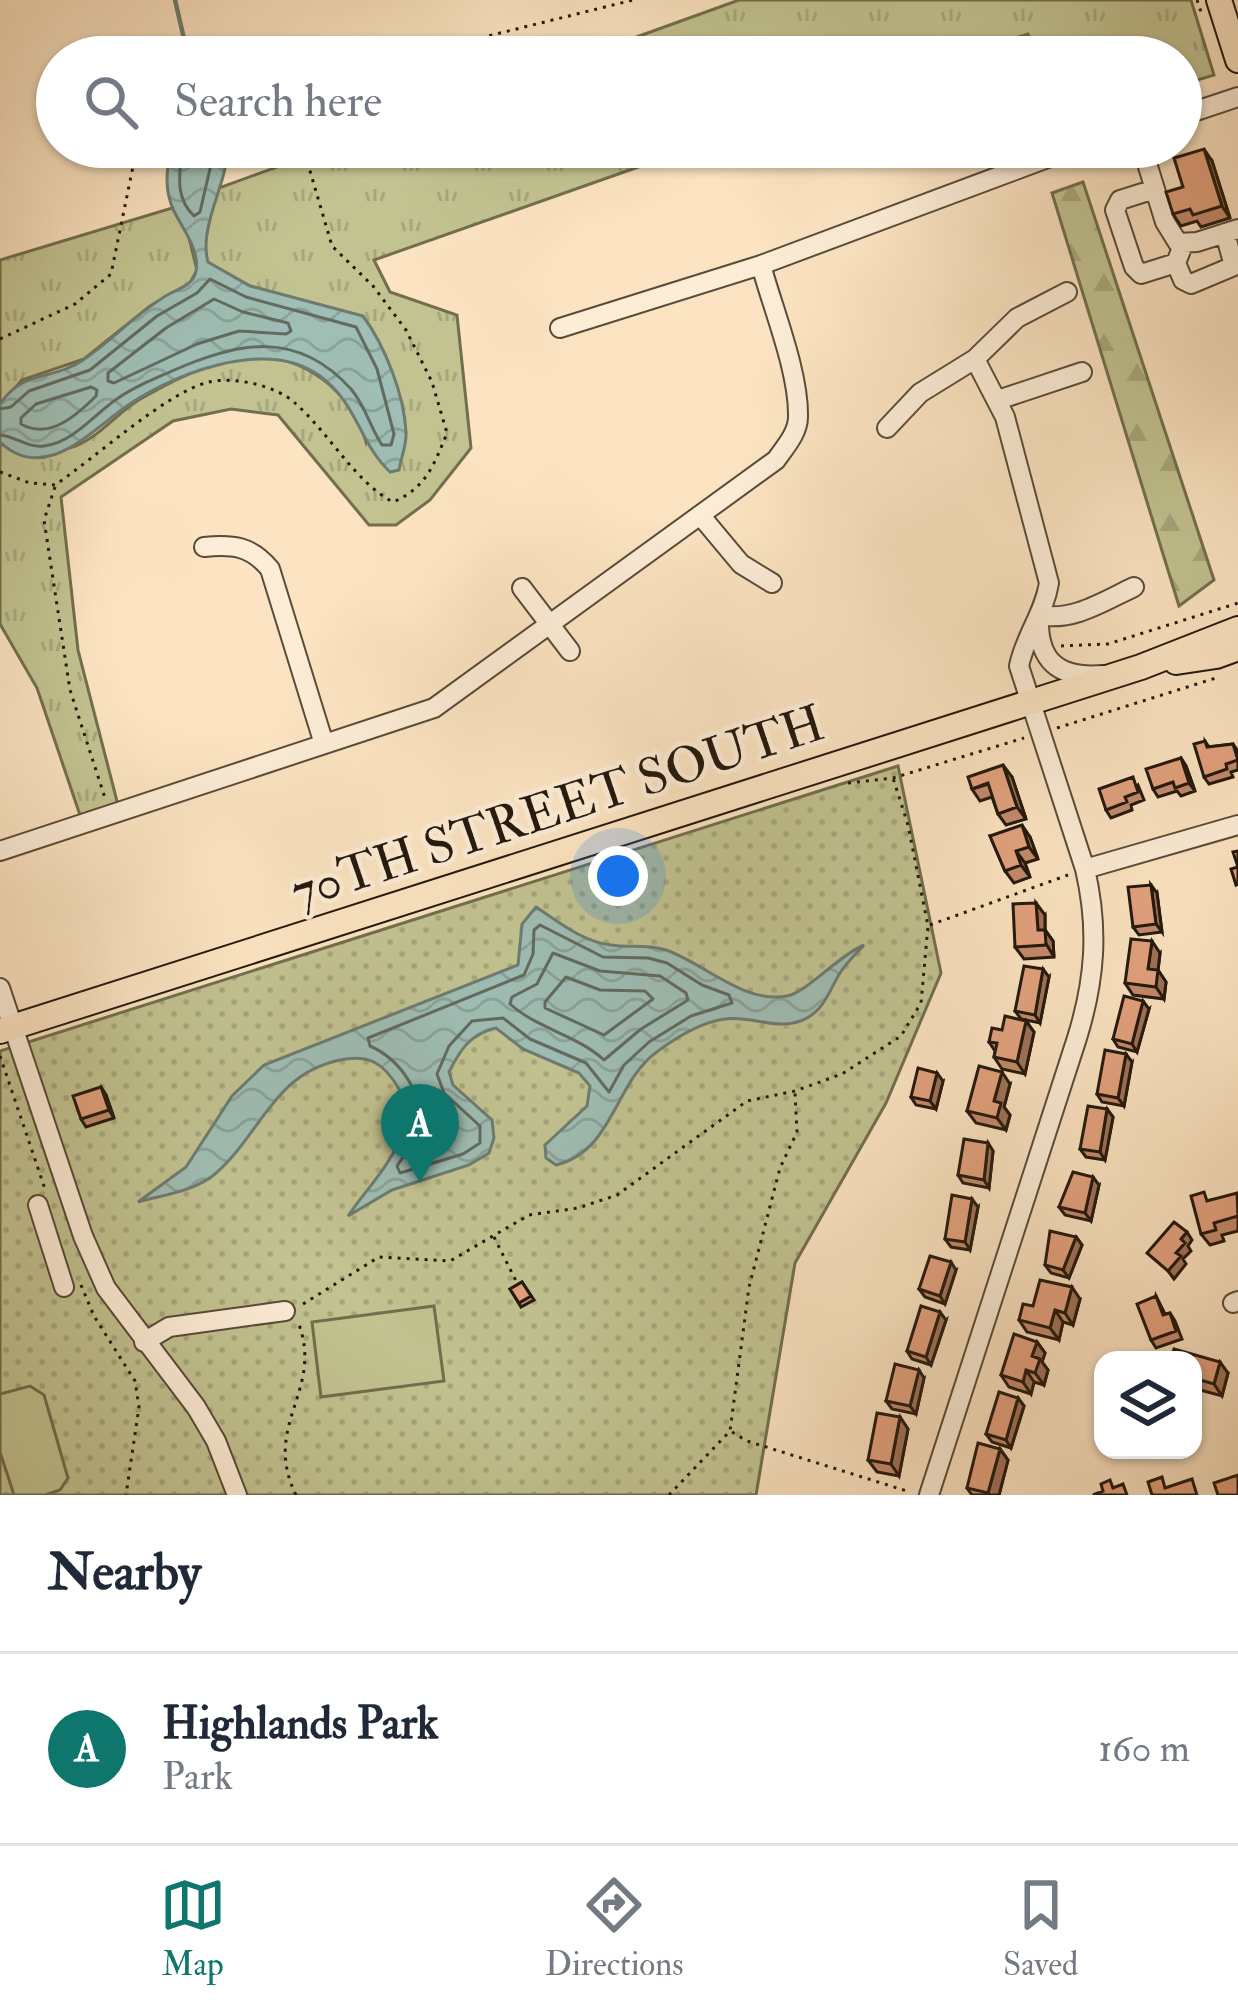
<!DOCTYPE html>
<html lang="en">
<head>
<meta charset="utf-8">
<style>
  body { margin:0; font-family:"IM FELL Double Pica",serif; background:#f6f6f7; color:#1f2937 }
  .controls { position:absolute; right:36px; bottom:36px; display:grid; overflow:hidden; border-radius:24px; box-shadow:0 3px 9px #0004 }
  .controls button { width:108px; height:108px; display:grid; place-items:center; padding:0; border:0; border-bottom:3px solid #e0e1e3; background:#fff; color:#1f2937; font:60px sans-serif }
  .you { position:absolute; left:618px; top:876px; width:42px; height:42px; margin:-30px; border:9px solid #fff; border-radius:50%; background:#1a73e8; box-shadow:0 0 0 18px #1a73e833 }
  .badge { display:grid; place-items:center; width:78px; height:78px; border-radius:50%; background:#0f766e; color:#fff; font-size:39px; font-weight:700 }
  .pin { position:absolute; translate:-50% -99px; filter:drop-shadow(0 3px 6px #0008) }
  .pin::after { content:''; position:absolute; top:63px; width:42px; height:36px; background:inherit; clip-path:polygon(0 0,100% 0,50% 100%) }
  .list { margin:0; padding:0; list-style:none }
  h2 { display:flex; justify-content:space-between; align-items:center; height:156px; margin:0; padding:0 48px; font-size:51px }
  h2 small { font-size:39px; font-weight:400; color:#747a83 }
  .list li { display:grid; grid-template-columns:78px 1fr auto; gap:36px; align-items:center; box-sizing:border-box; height:192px; padding:0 48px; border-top:3px solid #e0e1e3 }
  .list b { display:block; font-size:45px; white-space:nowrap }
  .list p { margin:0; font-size:39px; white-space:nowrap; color:#747a83 }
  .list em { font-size:39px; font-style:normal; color:#747a83 }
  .icon { flex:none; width:66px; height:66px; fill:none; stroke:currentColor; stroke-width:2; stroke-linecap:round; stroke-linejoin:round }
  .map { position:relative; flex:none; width:1238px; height:1495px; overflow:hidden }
  .search { position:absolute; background:#fff; box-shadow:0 3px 9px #0004; left:36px; right:36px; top:36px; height:132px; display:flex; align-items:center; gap:30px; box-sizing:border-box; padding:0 42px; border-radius:66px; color:#747a83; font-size:45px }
  .sheet { height:348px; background:#fff }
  nav { display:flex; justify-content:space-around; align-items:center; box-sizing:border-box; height:168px; border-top:3px solid #e0e1e3; background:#fff; font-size:33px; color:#747a83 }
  nav a { display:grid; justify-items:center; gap:6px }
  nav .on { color:#0f766e }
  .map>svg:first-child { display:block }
</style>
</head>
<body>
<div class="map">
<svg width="1238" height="1495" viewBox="0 0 1238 1495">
  <defs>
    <pattern id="grass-tufts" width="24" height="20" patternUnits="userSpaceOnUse" patternTransform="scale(3)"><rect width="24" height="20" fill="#c2c391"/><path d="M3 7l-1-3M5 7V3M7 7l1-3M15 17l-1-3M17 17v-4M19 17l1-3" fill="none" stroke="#a6a77c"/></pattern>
    <pattern id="forest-firs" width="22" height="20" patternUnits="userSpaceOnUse" patternTransform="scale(3)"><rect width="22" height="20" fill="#c2c391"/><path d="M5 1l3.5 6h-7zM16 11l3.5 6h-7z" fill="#a6a77c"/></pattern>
    <pattern id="park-dots" width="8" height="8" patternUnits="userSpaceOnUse" patternTransform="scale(3)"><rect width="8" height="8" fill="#c2c391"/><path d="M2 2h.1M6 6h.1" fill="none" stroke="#a6a77c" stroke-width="1.8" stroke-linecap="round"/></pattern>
    <pattern id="water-waves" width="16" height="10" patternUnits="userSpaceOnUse" patternTransform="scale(3)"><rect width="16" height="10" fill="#9fbeb5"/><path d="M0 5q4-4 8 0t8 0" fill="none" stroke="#89a39a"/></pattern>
  </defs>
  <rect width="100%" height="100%" fill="#fce4c2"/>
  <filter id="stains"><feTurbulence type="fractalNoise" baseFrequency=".00167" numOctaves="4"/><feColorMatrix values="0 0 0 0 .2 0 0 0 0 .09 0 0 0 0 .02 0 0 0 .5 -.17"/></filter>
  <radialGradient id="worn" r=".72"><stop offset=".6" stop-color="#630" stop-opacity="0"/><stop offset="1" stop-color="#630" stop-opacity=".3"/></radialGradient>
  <path fill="url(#grass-tufts)" stroke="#726e4e" stroke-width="3" d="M739,0H1191L1214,75L1181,85V57H1038L1028,34L957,57H581Z
    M332,147H695L374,260L390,292L457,315L471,448L430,500L396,525H369L278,415L231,409L173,421L61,497L78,650L119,809L82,821L37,688L0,624V442L3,445C23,446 58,454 76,446C102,435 119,410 144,397C172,381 215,359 248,357C303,353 351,391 366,442L389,365L362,316L250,286L207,262L204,248L216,189Z
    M172,208L188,234L197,270L190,283L150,306L84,359L22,380L0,404V260Z"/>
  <path fill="url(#forest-firs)" stroke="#726e4e" stroke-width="3" d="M1083,182L1214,580L1179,606L1052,193Z"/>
  <path fill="url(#park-dots)" stroke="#726e4e" stroke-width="3" d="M898,766L941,973L886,1103L795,1263L756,1495H0V1051Z"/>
  <path fill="#c2c391" stroke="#726e4e" stroke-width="3" d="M434,1306L444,1381L321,1397L312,1322Z
    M30,1386L44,1395L68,1478L60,1490L45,1495H14L0,1452V1394Z"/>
  <path fill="url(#water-waves)" stroke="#6d7c71" stroke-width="3" d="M172,147H227C229,183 198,224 208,262L250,286L363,316C385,346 404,394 406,432C407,444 401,458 399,470L390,472C359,443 358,404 320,376C266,336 168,375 120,411C85,437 42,482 0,442V404C23,370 49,381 80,362C111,342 137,312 169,294C179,289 194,284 196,271C200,250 182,228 174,211C164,190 166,169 172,147Z
    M536,907C559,922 583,942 611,945C630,948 647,944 666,950C704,963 743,1004 787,996C807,992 839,955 864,945C856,954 846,963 840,973C830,989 825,1008 807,1018C780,1033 753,1015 725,1019C701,1022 677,1037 658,1051C614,1082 614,1151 556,1165L546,1158L545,1145L587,1106L590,1086L579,1073L523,1049L496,1028C470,1034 460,1050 449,1072L453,1085L492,1120L494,1138L489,1153L469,1165L392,1190L348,1216C372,1180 424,1133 399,1089C384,1063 369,1054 340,1060C273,1074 262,1133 215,1174C195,1191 163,1195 138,1202L186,1167L232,1096L264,1065L518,965L522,924Z"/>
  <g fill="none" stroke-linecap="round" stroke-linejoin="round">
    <path stroke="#616b60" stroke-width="3" d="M182,147C180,173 174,197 194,216L200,212L215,147
      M214,299L243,312L288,323L291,331L286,334L239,331L197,344L114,383L108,381V373L166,328Z
      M91,387L97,390L96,396C76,416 49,440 21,424V418L36,404Z
      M0,409L11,407L29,391L90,370L157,316L197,293L210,279L246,297L356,327L377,369L394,434L391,445H382C370,427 366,407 351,389C297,329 238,342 172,371C152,380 131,388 114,401C92,417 73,442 44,446C27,448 15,436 0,435
      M540,925L603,957L648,958L667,963L702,985L729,995L732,1003L691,1016L649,1042L624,1065L609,1092L586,1063L530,1039L503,1018L472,1021L449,1046L437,1074L444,1093L480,1126V1143L463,1154L400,1173L397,1166C404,1155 414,1144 418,1132C428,1098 400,1059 370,1046L368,1038L524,975L533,954L534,930Z
      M553,953L600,971L660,976L686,993L688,1000L641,1029L604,1060C577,1035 538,1029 510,1004L512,997L537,984Z
      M566,977L600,990L645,991L653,999L604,1035L545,1008V1002Z"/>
    <path stroke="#6d7c71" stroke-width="4.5" d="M175,0L188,56"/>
    <defs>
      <path id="minor" d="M1181,116L1238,97
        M1142,147L1165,222L1178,243L1197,242L1238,229
        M1155,189L1120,200L1115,210L1134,267L1141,274L1176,263L1183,245
        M1176,263L1183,280L1191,284L1234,266L1225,233
        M560,328L761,265L1077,147
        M998,400L1082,372
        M887,428L920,393L975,359L1017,318L1067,292
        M700,515L741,564L772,583
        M204,547C233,544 251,546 270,569L324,744
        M522,588L570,651
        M1103,675C1057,679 1037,660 1039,615C1073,622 1104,601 1134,587
        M0,851L434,708L776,460C785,447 798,433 798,417C799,372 773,309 761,265
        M1085,869L1238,825
        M0,988L83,1236L106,1288L196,1407L216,1441L237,1495
        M38,1205L64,1287
        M1233,1303L1238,1301
        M144,1342L169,1327L285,1311
        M929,1495L1077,1038C1095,980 1099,929 1085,869L1019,666C1025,636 1044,614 1049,583L1005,417L975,359"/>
      <path id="major" d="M1219,0L1238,60
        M1176,662L1216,656L1238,648
        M0,1031L1141,667L1238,629"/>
    </defs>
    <use href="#minor" stroke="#594b39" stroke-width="22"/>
    <use href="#major" stroke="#23180b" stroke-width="28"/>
    <path stroke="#23180b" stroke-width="3" stroke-dasharray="3 6" stroke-linecap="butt" d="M1197,0L1202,15
      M311,57L452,45L633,0
      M0,339L75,304L111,274L137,147
      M0,472L30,483L55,485C95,458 167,392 209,382C234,376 278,386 296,404C329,433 355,482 393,502C426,488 434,465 447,433L432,382L406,330L373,286L332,246L303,147
      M55,487L44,520L70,690L105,798
      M1061,646L1108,644L1238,603
      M1057,728L1219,677
      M848,783L893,778L1024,738
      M930,925L1068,875
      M0,1056L46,1192
      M494,1237L516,1281
      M81,1285L94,1316L135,1381L139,1407L126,1495
      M303,1304L379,1257L450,1261L529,1215L578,1208L617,1195L747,1101L795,1091L842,1074L901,1036L921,1003L928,926L908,825L893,778
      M732,1432L747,1441L910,1492
      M296,1495C261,1424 325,1391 298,1322
      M669,1495L730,1431L749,1287L780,1168L797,1132L795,1093"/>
    <use href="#minor" stroke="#fdedd7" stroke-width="18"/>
    <use href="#major" stroke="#fce4c2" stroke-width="24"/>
  </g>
  <path fill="#c38a6c" stroke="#23180b" stroke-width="3" d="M1212,161L1230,218L1201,227L1197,221L1181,226L1173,214L1183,187Z
    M1205,741L1209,747L1233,744L1238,751V770L1231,772L1233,777L1209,784L1204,777Z
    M1181,758L1186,766L1195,791L1181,796L1177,791L1158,797L1153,789Z
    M1012,777L1026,819L1006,825L998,814L992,797L980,801L972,789Z
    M1138,785L1144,800L1131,805L1132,810L1111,818L1106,810Z
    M990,836L1030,837L1038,859L1025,863L1030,877L1014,883L1005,871Z
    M1157,893L1162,932L1139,935L1133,927Z
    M1045,915V930L1053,941L1054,957L1024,959L1015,947Z
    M1160,953L1158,970L1166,982L1164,999L1133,995L1125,983Z
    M1049,977L1040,1023L1021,1019L1015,1011Z
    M1149,1009L1137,1052L1118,1047L1113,1039Z
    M1026,1021L1034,1032L1025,1074L1002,1069L994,1057L995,1051L989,1042L1002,1030Z
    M1132,1062L1124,1106L1102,1102L1097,1094Z
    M943,1081L936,1109L916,1105L911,1097Z
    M1010,1084L1004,1107L1010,1115L1006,1130L976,1123L967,1111Z
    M101,1087L106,1095L114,1118L86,1127L81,1119Z
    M1107,1109L1113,1117L1105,1160L1086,1157L1080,1149Z
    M988,1143L993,1151L989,1188L963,1183L958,1175Z
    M1099,1185L1091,1221L1065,1215L1059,1207Z
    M1238,1195V1231L1222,1235L1224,1241L1210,1245L1201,1234L1210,1200Z
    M978,1207L970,1250L951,1247L945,1239Z
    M1076,1237L1082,1245L1069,1278L1051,1273L1045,1265Z
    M956,1270L945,1304L925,1297L919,1289Z
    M522,1282L534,1300L521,1307L510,1289Z
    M1156,1296L1165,1314L1170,1313L1175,1321L1182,1339L1156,1348L1151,1340Z
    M1080,1299L1073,1325L1063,1322L1059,1340L1027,1332L1019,1320L1033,1306Z
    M946,1320L931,1365L912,1359L907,1351Z
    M1037,1342L1045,1353L1042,1362L1048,1370L1044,1385L1034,1382L1031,1394L1009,1387L1001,1375Z
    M1193,1360L1228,1373L1222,1396L1193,1388Z
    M924,1378L916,1414L892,1409L886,1401Z
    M1018,1398L1024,1406L1011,1448L992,1442L986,1434Z
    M900,1417L908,1429L899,1476L877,1472L868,1460Z
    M1000,1449L1008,1460L999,1495H972L967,1488Z"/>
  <path fill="#9f7158" stroke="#23180b" stroke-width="3" d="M1204,149L1212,161L1230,218L1222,206Z
    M1181,758L1186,766L1195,791L1189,783Z
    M1003,765L1012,777L1026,819L1017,807Z
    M1022,825L1030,837L1038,859L1029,847Z
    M1016,851L1025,863L1030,877L1021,865Z
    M1151,885L1157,893L1162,932L1156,924Z
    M1036,903L1045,915V930L1053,941L1054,957L1038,930Z
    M1152,941L1160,953L1158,970L1166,982L1164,999L1156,987L1148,969Z
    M1043,969L1049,977L1040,1023L1035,1015Z
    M1143,1001L1149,1009L1137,1052L1132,1044Z
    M1026,1021L1034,1032L1025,1074L1017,1062Z
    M1126,1054L1132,1062L1124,1106L1118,1098Z
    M1002,1072L1010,1084L1004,1107L1010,1115L1006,1130L997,1118L994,1101Z
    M937,1073L943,1081L936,1109L930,1101Z
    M101,1087L106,1095L114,1118L109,1110Z
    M1107,1109L1113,1117L1105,1160L1100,1152Z
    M988,1143L993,1151L989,1188L984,1180Z
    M1093,1177L1099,1185L1091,1221L1085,1213Z
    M972,1199L978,1207L970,1250L965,1242Z
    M1187,1232L1192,1240L1188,1246L1191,1251L1183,1259L1186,1264L1174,1279L1168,1271L1181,1239Z
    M1076,1237L1082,1245L1069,1278L1063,1270Z
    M951,1262L956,1270L945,1304L940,1296Z
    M1072,1287L1080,1299L1073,1325L1065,1313Z
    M1055,1310L1063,1322L1059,1340L1050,1328Z
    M940,1312L946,1320L931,1365L926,1357Z
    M1037,1342L1045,1353L1042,1362L1048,1370L1044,1385L1035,1373L1032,1356Z
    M1220,1362L1228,1373L1222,1396L1214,1384Z
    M919,1370L924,1378L916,1414L910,1406Z
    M1026,1370L1034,1382L1031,1394L1023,1382Z
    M1018,1398L1024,1406L1011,1448L1006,1440Z
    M900,1417L908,1429L899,1476L891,1464Z
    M1000,1449L1008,1460L999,1495H990L988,1493Z"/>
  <path fill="#e3a17e" stroke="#23180b" stroke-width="3" d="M1204,149L1222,206L1193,215L1190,209L1173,214L1166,192L1183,187L1174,158Z
    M1205,741L1207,747L1233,744L1238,760L1226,764L1227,769L1204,777L1194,744Z
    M1181,758L1189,783L1175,788L1173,782L1153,789L1146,769Z
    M1003,765L1017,807L998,814L988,783L972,789L968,777Z
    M1133,777L1138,792L1125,797L1127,802L1106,810L1099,789Z
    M1022,825L1029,847L1016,851L1021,865L1005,871L990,836Z
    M1238,851V884L1236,885L1231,869L1238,867L1233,852Z
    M1151,885L1156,924L1133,927L1128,887Z
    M1036,903L1038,930H1045L1046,945L1015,947L1013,904Z
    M1131,939L1152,941L1148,969L1158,970L1156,987L1125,983Z
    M1024,966L1043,969L1035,1015L1015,1011Z
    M1124,996L1143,1001L1132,1044L1113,1039Z
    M1005,1016L1026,1021L1017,1062L994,1057L997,1043L989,1042L992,1028L1002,1030Z
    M1105,1050L1126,1054L1118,1098L1097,1094Z
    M979,1066L1002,1072L994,1101L1001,1103L997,1118L967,1111Z
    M918,1068L937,1073L930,1101L911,1097Z
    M101,1087L109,1110L81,1119L73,1096Z
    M1088,1106L1107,1109L1100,1152L1080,1149Z
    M964,1139L988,1143L984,1180L958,1175Z
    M1073,1172L1093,1177L1085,1213L1059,1207Z
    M1204,1192L1207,1201L1237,1193L1238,1216L1214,1223L1216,1230L1201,1234L1191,1196Z
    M952,1195L972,1199L965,1242L945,1239Z
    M1174,1222L1187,1232L1181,1239L1185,1243L1176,1253L1181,1256L1168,1271L1147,1253Z
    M1050,1231L1076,1237L1063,1270L1045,1265Z
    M930,1256L951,1262L940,1296L919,1289Z
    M1040,1280L1072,1287L1065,1313L1055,1310L1050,1328L1019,1320L1023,1304L1033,1306Z
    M522,1282L531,1296L519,1303L510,1289Z
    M1156,1296L1163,1315L1170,1313L1176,1331L1151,1340L1137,1304Z
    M921,1306L940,1312L926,1357L907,1351Z
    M1014,1334L1037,1342L1032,1356L1040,1359L1035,1373L1026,1370L1023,1382L1001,1375Z
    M1174,1349L1220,1362L1214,1384L1193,1378V1360H1171Z
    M895,1364L919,1370L910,1406L886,1401Z
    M999,1392L1018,1398L1006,1440L986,1434Z
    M877,1413L900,1417L891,1464L868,1460Z
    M978,1443L1000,1449L988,1493L967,1488Z
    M1238,1475V1495H1218L1214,1483Z
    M1162,1477L1165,1488L1192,1479L1197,1495H1152L1148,1482Z
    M1110,1480L1113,1488L1123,1484L1127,1495H1093L1103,1491L1101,1484Z"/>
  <g text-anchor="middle" stroke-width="9" stroke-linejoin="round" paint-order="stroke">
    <g font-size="51" fill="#23180b" stroke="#fdedd7">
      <text transform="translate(557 806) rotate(-18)" y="18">70TH STREET SOUTH</text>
    </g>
  </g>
  <rect width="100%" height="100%" filter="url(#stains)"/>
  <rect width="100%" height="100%" fill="url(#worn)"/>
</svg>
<div class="controls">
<button><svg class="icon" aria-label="layers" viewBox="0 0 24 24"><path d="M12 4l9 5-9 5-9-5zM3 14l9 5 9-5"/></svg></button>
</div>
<div class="you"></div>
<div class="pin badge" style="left:420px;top:1183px">A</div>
<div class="search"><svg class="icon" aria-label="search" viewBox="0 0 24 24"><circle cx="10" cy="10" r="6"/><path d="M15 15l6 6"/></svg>Search here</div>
</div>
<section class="sheet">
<h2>Nearby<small></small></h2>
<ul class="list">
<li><span class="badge">A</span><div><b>Highlands Park</b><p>Park</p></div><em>160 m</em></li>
</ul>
</section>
<nav>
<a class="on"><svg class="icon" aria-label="map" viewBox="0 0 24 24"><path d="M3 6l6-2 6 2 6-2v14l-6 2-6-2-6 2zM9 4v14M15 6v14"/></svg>Map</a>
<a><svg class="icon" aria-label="directions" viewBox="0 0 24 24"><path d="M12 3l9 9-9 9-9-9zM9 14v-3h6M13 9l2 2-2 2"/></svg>Directions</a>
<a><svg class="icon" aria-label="saved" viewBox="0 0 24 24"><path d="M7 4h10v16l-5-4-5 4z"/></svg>Saved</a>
</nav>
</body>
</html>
